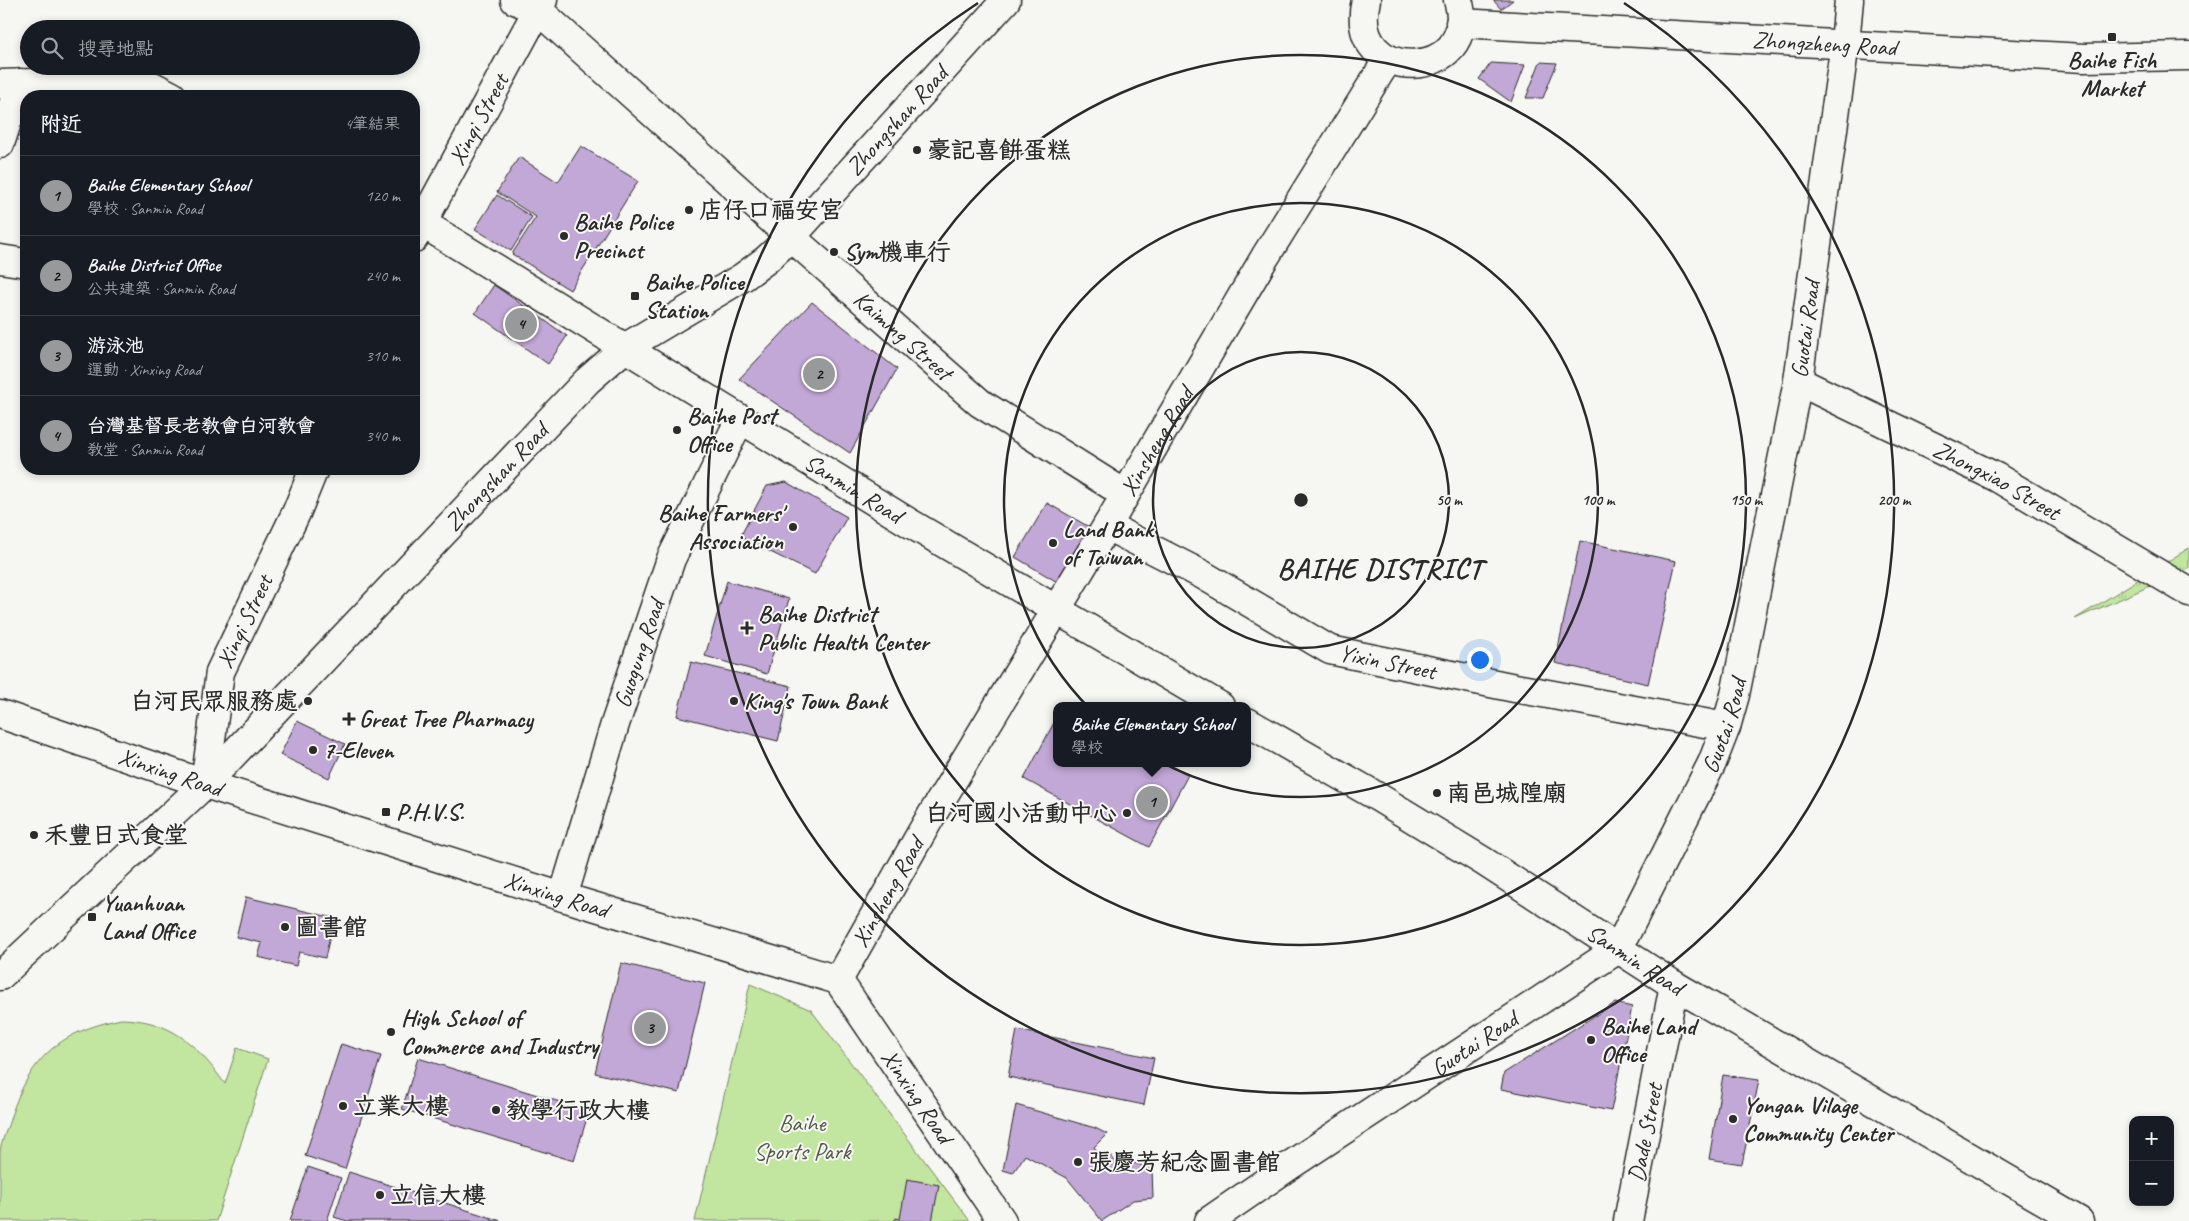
<!DOCTYPE html>
<html lang="zh-TW">
<head>
<meta charset="utf-8">
<style>
  body { margin:0; font-family:Caveat,"LXGW WenKai TC",sans-serif; background:#242831; color:#f1f3f6 }
  .controls { position:absolute; right:15px; bottom:15px; display:grid; overflow:hidden; border-radius:10px; box-shadow:0 2px 8px #0003 }
  .controls button { width:45px; height:45px; display:grid; place-items:center; padding:0; border:0; border-bottom:1px solid #363941; background:#171b24; color:#f1f3f6; font:25px sans-serif }
  .you { position:absolute; left:1479px; top:659px; width:18px; height:18px; margin:-12px; border:4px solid #fff; border-radius:50%; background:#1a73e8; box-shadow:0 0 0 8px #1a73e833 }
  .badge { display:grid; place-items:center; width:32px; height:32px; border-radius:50%; background:#98999b; color:#111; font-size:16px; font-weight:700 }
  .pin { position:absolute; translate:-50% -50%; border:2px solid #fff; box-shadow:0 1px 5px #0006 }
  .popup { position:absolute; left:1053px; top:702px; width:198px; height:65px; box-sizing:border-box; display:grid; place-content:center; border-radius:10px; background:#171b24; filter:drop-shadow(0 1px 4px #0005); font-size:16px; white-space:nowrap; color:#9ea1a6 }
  .popup b { font-size:19px; color:#f1f3f6 }
  .popup::after { content:''; position:absolute; left:50%; top:100%; margin-left:-10px; border:10px solid transparent; border-top-color:#171b24 }
  .list { margin:0; padding:0; list-style:none }
  h2 { display:flex; justify-content:space-between; align-items:center; height:65px; margin:0; padding:0 20px; font-size:21px }
  h2 small { font-size:16px; font-weight:400; color:#9ea1a6 }
  .list li { display:grid; grid-template-columns:32px 1fr auto; gap:15px; align-items:center; box-sizing:border-box; height:80px; padding:0 20px; border-top:1px solid #363941 }
  .list b { display:block; font-size:19px; white-space:nowrap }
  .list p { margin:0; font-size:16px; white-space:nowrap; color:#9ea1a6 }
  .list em { font-size:16px; font-style:normal; color:#9ea1a6 }
  .icon { flex:none; width:28px; height:28px; fill:none; stroke:currentColor; stroke-width:2; stroke-linecap:round; stroke-linejoin:round }
  .map { position:relative; flex:none; width:2189px; height:1221px; overflow:hidden }
  .search { position:absolute; background:#171b24; box-shadow:0 2px 8px #0003; left:20px; top:20px; width:400px; height:55px; display:flex; align-items:center; gap:12px; box-sizing:border-box; padding:0 18px; border-radius:28px; color:#9ea1a6; font-size:19px }
  .panel { position:absolute; background:#171b24; box-shadow:0 2px 8px #0003; left:20px; top:90px; width:400px; height:385px; border-radius:20px }
  .map>svg:first-child { display:block }
</style>
</head>
<body>
<div class="map">
<svg width="2189" height="1221" viewBox="0 0 2189 1221">
  <defs>
    <pattern id="grass-tufts" width="24" height="20" patternUnits="userSpaceOnUse" patternTransform="scale(1.25)"><rect width="24" height="20" fill="#c2e59f"/><path d="M3 7l-1-3M5 7V3M7 7l1-3M15 17l-1-3M17 17v-4M19 17l1-3" fill="none" stroke="#a7c589"/></pattern>
  </defs>
  <rect width="100%" height="100%" fill="#f6f6f2"/>
  <filter id="ink" filterUnits="userSpaceOnUse"><feTurbulence type="fractalNoise" baseFrequency=".02" numOctaves="2"/><feDisplacementMap in="SourceGraphic" scale="10" xChannelSelector="R" yChannelSelector="G"/><feConvolveMatrix kernelMatrix="1 2 1 2 8 2 1 2 1" color-interpolation-filters="sRGB"/></filter>
  <g filter="url(#ink)">
    <path fill="url(#grass-tufts)" stroke="#768865" d="M2189,548V569L2075,619Z"/>
    <path fill="#c2e59f" stroke="#768865" d="M750,984L811,1010L970,1221H695Z
      M121,1019C172,1020 197,1045 225,1084L237,1048L268,1059L216,1221H0C0,1199 0,1175 0,1152C1,1141 8,1128 11,1116C31,1057 59,1032 121,1019Z"/>
    <path fill="#c2a8d6" stroke="#2b2b2b" d="M1493,0H1513L1501,9Z
      M1540,62L1557,63L1543,98H1526Z
      M1491,63L1525,65L1511,102L1479,79Z
      M581,146L638,181L570,290L512,254L536,217L497,192L519,157L558,182Z
      M497,195L532,217L511,251L475,229Z
      M494,285L567,336L548,364L475,313Z
      M812,302L897,369L850,453L739,379Z
      M786,482L847,517L815,574L740,537L767,486Z
      M1047,503L1091,528L1059,583L1015,557Z
      M1580,541L1676,561L1648,684L1555,663Z
      M727,581L789,599L767,674L705,656Z
      M691,662L791,686L778,741L677,716Z
      M1057,717V763H1167L1188,775L1149,847L1024,779Z
      M297,721L345,744L329,778L280,755Z
      M246,897L334,918L325,958L299,952L296,966L258,957L262,943L236,937Z
      M621,963L705,983L679,1093L595,1073Z
      M1615,1003L1632,1007L1611,1111L1501,1089L1504,1073Z
      M1017,1030L1154,1058L1144,1105L1008,1077Z
      M341,1044L381,1056L345,1169L305,1156Z
      M418,1058L589,1111L574,1161L402,1109Z
      M1723,1075L1759,1080L1742,1164L1709,1159Z
      M1016,1105L1095,1128L1107,1134L1094,1147L1102,1159L1109,1154L1122,1169L1130,1162L1152,1168L1153,1198L1133,1200L1102,1221L1067,1178L1025,1155L1013,1173L1003,1170Z
      M308,1167L341,1178L327,1221H290Z
      M349,1172L501,1221H347L334,1217Z
      M907,1179L939,1185L932,1221H894L896,1218L900,1219Z"/>
    <g fill="none" stroke-linecap="round" stroke-linejoin="round">
      <defs>
        <g id="minor">
          <path id="s1" d="M515,0L538,10L791,237L980,403L1125,494"/>
          <path d="M1366,0C1345,89 1483,81 1458,0"/>
          <path id="s2" d="M1460,23L2084,58L2189,56"/>
          <path d="M0,84L141,80L172,96"/>
          <path d="M0,144L20,83"/>
          <path id="s3" d="M414,218L908,522L1220,706"/>
          <path id="s4" d="M414,238L543,0"/>
          <path d="M0,259L26,263"/>
          <path id="s5" d="M1798,381L1996,477L2189,592"/>
          <path id="s6" d="M1107,526L1203,575L1330,650L1515,688L1726,727"/>
          <path id="s7" d="M0,714L205,784L563,897L838,980L1002,1221"/>
          <path id="s8" d="M1247,722L1371,793L1483,861L1674,985L2079,1221"/>
          <path id="s9" d="M205,784L220,672L297,511L314,469"/>
          <path id="s10" d="M563,897L615,724L671,559L740,419"/>
          <path id="s11" d="M0,976L205,784L587,381L626,347L743,277L766,260L791,237L1006,0"/>
          <path id="s12" d="M838,980L927,823L1107,526L1265,257L1388,59"/>
          <path id="s13" d="M1209,1221L1289,1166L1618,949L1712,763L1726,727L1735,695L1798,381L1845,43L1849,0"/>
          <path id="s14" d="M1628,1221L1674,985"/>
        </g>
      </defs>
      <use href="#minor" stroke="#2b2b2b" stroke-width="31"/>
      <use href="#minor" stroke="#f6f6f2" stroke-width="28"/>
    </g>
  </g>
  <g fill="none" stroke="#2b2b2b" stroke-width="2.5">
    <circle cx="1301" cy="500" r="148"/>
    <circle cx="1301" cy="500" r="297"/>
    <circle cx="1301" cy="500" r="445"/>
    <path d="M1624 3A593 593 0 1 1 978 3"/>
  </g>
  <g fill="#2b2b2b" stroke="#f6f6f2" stroke-width="2">
    <rect x="2107" y="32" width="10" height="10" rx="2.5"/>
    <circle cx="917" cy="150" r="5"/>
    <circle cx="689" cy="210" r="5"/>
    <circle cx="564" cy="236" r="5"/>
    <circle cx="834" cy="252" r="5"/>
    <rect x="630" y="291" width="10" height="10" rx="2.5"/>
    <circle cx="677" cy="430" r="5"/>
    <circle cx="793" cy="527" r="5"/>
    <circle cx="1053" cy="543" r="5"/>
    <path d="M744.5 620.5h5v5h5v5h-5v5h-5v-5h-5v-5h5z"/>
    <circle cx="308" cy="701" r="5"/>
    <circle cx="734" cy="701" r="5"/>
    <path d="M346.5 711.5h5v5h5v5h-5v5h-5v-5h-5v-5h5z"/>
    <circle cx="313" cy="750" r="5"/>
    <circle cx="1437" cy="793" r="5"/>
    <rect x="381" y="807" width="10" height="10" rx="2.5"/>
    <circle cx="1127" cy="813" r="5"/>
    <circle cx="34" cy="835" r="5"/>
    <rect x="87" y="912" width="10" height="10" rx="2.5"/>
    <circle cx="285" cy="927" r="5"/>
    <circle cx="391" cy="1032" r="5"/>
    <circle cx="1591" cy="1040" r="5"/>
    <circle cx="343" cy="1106" r="5"/>
    <circle cx="496" cy="1110" r="5"/>
    <circle cx="1733" cy="1119" r="5"/>
    <circle cx="1078" cy="1162" r="5"/>
    <circle cx="380" cy="1195" r="5"/>
  </g>
  <g text-anchor="middle" stroke-width="4" stroke-linejoin="round" paint-order="stroke">
    <g font-size="24" fill="#2b2b2b" stroke="#f6f6f2">
      <text dy="8" stroke="none"><textPath href="#s2" startOffset="365">Zhongzheng Road</textPath></text>
      <text dy="8" stroke="none"><textPath href="#s4" startOffset="135">Xinqi Street</textPath></text>
      <text dy="8" stroke="none"><textPath href="#s11" startOffset="1244">Zhongshan Road</textPath></text>
      <text dy="8" stroke="none"><textPath href="#s13" startOffset="1144">Guotai Road</textPath></text>
      <text dy="8" stroke="none"><textPath href="#s1" startOffset="514">Kaiming Street</textPath></text>
      <text dy="8" stroke="none"><textPath href="#s12" startOffset="626">Xinsheng Road</textPath></text>
      <text dy="8" stroke="none"><textPath href="#s11" startOffset="704">Zhongshan Road</textPath></text>
      <text dy="8" stroke="none"><textPath href="#s5" startOffset="222">Zhongxiao Street</textPath></text>
      <text dy="8" stroke="none"><textPath href="#s3" startOffset="516">Sanmin Road</textPath></text>
      <text dy="8" stroke="none"><textPath href="#s9" startOffset="169">Xinqi Street</textPath></text>
      <text dy="8" stroke="none"><textPath href="#s10" startOffset="255">Guogung Road</textPath></text>
      <text dy="8" stroke="none"><textPath href="#s6" startOffset="314">Yixin Street</textPath></text>
      <text dy="8" stroke="none"><textPath href="#s13" startOffset="739">Guotai Road</textPath></text>
      <text dy="8" stroke="none"><textPath href="#s7" startOffset="180">Xinxing Road</textPath></text>
      <text dy="8" stroke="none"><textPath href="#s12" startOffset="101">Xinsheng Road</textPath></text>
      <text dy="8" stroke="none"><textPath href="#s7" startOffset="585">Xinxing Road</textPath></text>
      <text dy="8" stroke="none"><textPath href="#s8" startOffset="455">Sanmin Road</textPath></text>
      <text dy="8" stroke="none"><textPath href="#s13" startOffset="319">Guotai Road</textPath></text>
      <text dy="8" stroke="none"><textPath href="#s7" startOffset="1020">Xinxing Road</textPath></text>
      <text dy="8" stroke="none"><textPath href="#s14" startOffset="90">Dade Street</textPath></text>
    </g>
    <g font-size="24" font-weight="bold" fill="#2b2b2b" stroke="#f6f6f2" text-anchor="start">
      <text x="2112" y="68" text-anchor="middle">Baihe Fish<tspan x="2112" dy="28">Market</tspan></text>
      <text x="927" y="158">豪記喜餅蛋糕</text>
      <text x="699" y="218">店仔口福安宮</text>
      <text x="574" y="230">Baihe Police<tspan x="574" dy="28">Precinct</tspan></text>
      <text x="844" y="260">Sym機車行</text>
      <text x="645" y="290">Baihe Police<tspan x="645" dy="28">Station</tspan></text>
      <text x="687" y="424">Baihe Post<tspan x="687" dy="28">Office</tspan></text>
      <text x="783" y="521" text-anchor="end">Baihe Farmers'<tspan x="783" dy="28">Association</tspan></text>
      <text x="1063" y="537">Land Bank<tspan x="1063" dy="28">of Taiwan</tspan></text>
      <text x="758" y="622">Baihe District<tspan x="758" dy="28">Public Health Center</tspan></text>
      <text x="298" y="709" text-anchor="end">白河民眾服務處</text>
      <text x="744" y="709">King's Town Bank</text>
      <text x="359" y="727">Great Tree Pharmacy</text>
      <text x="323" y="758">7-Eleven</text>
      <text x="1447" y="801">南邑城隍廟</text>
      <text x="396" y="820">P.H.V.S.</text>
      <text x="1117" y="821" text-anchor="end">白河國小活動中心</text>
      <text x="44" y="843">禾豐日式食堂</text>
      <text x="102" y="911">Yuanhuan<tspan x="102" dy="28">Land Office</tspan></text>
      <text x="295" y="935">圖書館</text>
      <text x="401" y="1026">High School of<tspan x="401" dy="28">Commerce and Industry</tspan></text>
      <text x="1601" y="1034">Baihe Land<tspan x="1601" dy="28">Office</tspan></text>
      <text x="1743" y="1113">Yongan Vilage<tspan x="1743" dy="28">Community Center</tspan></text>
      <text x="353" y="1114">立業大樓</text>
      <text x="506" y="1118">教學行政大樓</text>
      <text x="1088" y="1170">張慶芳紀念圖書館</text>
      <text x="390" y="1203">立信大樓</text>
    </g>
    <g font-size="24" fill="#515a48" stroke="#f6f6f2">
      <text x="802" y="1131">Baihe<tspan x="802" dy="28">Sports Park</tspan></text>
    </g>
    <g font-size="29" font-weight="bold" letter-spacing="1" fill="#2b2b2b" stroke="#f6f6f2">
      <text x="1380" y="578">BAIHE DISTRICT</text>
    </g>
  </g>
  <circle cx="1301" cy="500" r="8" fill="#2b2b2b" stroke="#f6f6f2" stroke-width="2.5"/>
  <g font-size="15" text-anchor="middle" font-weight="bold" fill="#2b2b2b" stroke="#f6f6f2" stroke-width="4" stroke-linejoin="round" paint-order="stroke">
    <text x="1449" y="505">50 m</text>
    <text x="1598" y="505">100 m</text>
    <text x="1746" y="505">150 m</text>
    <text x="1894" y="505">200 m</text>
  </g>
</svg>
<div class="controls">
<button>+</button>
<button>−</button>
</div>
<div class="you"></div>
<div class="pin badge" style="left:1152px;top:802px">1</div>
<div class="popup"><b>Baihe Elementary School</b>學校</div>
<div class="pin badge" style="left:819px;top:374px">2</div>
<div class="pin badge" style="left:650px;top:1028px">3</div>
<div class="pin badge" style="left:521px;top:324px">4</div>
<div class="search"><svg class="icon" aria-label="search" viewBox="0 0 24 24"><circle cx="10" cy="10" r="6"/><path d="M15 15l6 6"/></svg>搜尋地點</div>
<section class="panel">
<h2>附近<small>4筆結果</small></h2>
<ul class="list">
<li><span class="badge">1</span><div><b>Baihe Elementary School</b><p>學校 · Sanmin Road</p></div><em>120 m</em></li>
<li><span class="badge">2</span><div><b>Baihe District Office</b><p>公共建築 · Sanmin Road</p></div><em>240 m</em></li>
<li><span class="badge">3</span><div><b>游泳池</b><p>運動 · Xinxing Road</p></div><em>310 m</em></li>
<li><span class="badge">4</span><div><b>台灣基督長老教會白河教會</b><p>教堂 · Sanmin Road</p></div><em>340 m</em></li>
</ul>
</section>
</div>
</body>
</html>
